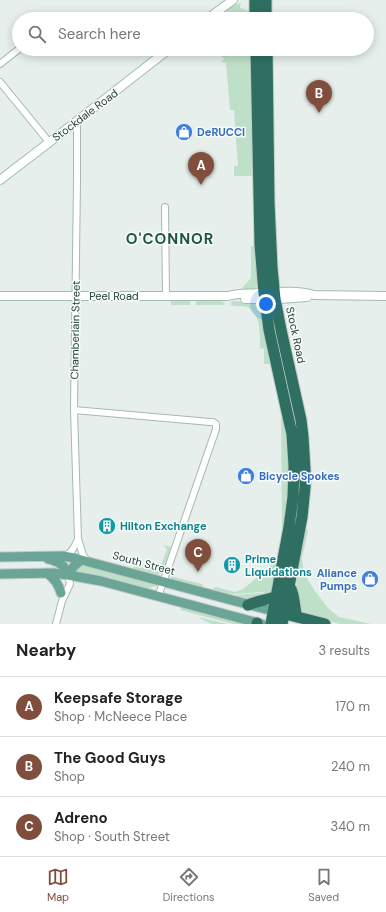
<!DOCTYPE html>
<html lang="en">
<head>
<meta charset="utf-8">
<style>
  body { margin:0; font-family:"DM Sans",sans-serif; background:#f2f2f2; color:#222 }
  .you { position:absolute; left:266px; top:304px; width:14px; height:14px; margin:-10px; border:3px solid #fff; border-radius:50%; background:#1a73e8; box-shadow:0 0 0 6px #1a73e833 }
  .badge { display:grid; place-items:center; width:26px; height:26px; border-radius:50%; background:#804e3d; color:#fff; font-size:13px; font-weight:700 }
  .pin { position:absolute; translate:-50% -33px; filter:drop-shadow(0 1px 2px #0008) }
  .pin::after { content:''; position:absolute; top:21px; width:14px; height:12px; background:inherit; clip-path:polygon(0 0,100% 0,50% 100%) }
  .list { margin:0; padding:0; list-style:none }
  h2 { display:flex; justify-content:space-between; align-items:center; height:52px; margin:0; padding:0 16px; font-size:17px }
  h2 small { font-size:13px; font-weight:400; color:#767676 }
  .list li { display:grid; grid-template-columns:26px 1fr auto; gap:12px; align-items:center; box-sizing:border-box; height:60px; padding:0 16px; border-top:1px solid #e0e0e0 }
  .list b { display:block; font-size:15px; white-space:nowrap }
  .list p { margin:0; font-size:13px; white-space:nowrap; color:#767676 }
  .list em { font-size:13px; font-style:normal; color:#767676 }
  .icon { flex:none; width:22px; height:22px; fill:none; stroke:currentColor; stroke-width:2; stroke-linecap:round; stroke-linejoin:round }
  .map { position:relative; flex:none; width:386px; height:624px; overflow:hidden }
  .search { position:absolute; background:#fff; box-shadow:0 2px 10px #0003; left:12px; right:12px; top:12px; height:44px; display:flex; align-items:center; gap:10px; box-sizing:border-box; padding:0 14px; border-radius:22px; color:#767676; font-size:15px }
  .sheet { height:232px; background:#fff }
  nav { display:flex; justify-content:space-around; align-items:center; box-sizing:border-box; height:56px; border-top:1px solid #e0e0e0; background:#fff; font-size:11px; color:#767676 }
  nav a { display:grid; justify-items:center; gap:2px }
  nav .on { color:#804e3d }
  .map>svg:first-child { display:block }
</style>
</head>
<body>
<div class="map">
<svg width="386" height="624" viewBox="0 0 386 624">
  <rect width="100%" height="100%" fill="#e6efeb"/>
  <path fill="#bfe0c8" d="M241,3L240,8L249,11V15H252V19H213L234,5Z
    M216,49H253L255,176H234V166H238L234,110H230L226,63L221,62L224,59Z
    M251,246H256L259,282L257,287L253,290H243V287L251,278Z
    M175,299V301H180V299H189L190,300V305H171V300Z
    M196,299H200L221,300L225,304L222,305H196Z
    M233,301C244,302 255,301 262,310L278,385H275L270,364H264V349L260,348C260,335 261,313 247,307C242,305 236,307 231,305V303Z
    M281,418L286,419L289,437V498L273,591L268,597L263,592L232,594L214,590L213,588L216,587L235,592L243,589L268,569L277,556L282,533Z
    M304,527L308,531L302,558L304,574L315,591L328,608L339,617L371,624H340L310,616L306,614L300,609L296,591L299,550Z
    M163,545L171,547L162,573L157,575L133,569L134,566L159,571L160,568L167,549Z
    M80,564L157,584V586L143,589L74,573Z
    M171,576L202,584L203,587L175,580L172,579Z
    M261,593L265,595L250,599L234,595Z
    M182,607L248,624H233L180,610Z
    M198,617L228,624H211Z"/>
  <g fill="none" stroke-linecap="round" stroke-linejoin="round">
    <defs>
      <path id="street" d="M0,64L19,49
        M0,82L49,142
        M77,121V180L74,410L78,539L83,555L87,561
        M165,207L166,296
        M74,410L210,422H213L216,424V429L214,435L158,597
        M66,557L73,549L78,539
        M56,624L62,601L70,584L68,575"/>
      <path id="secondary" d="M207,19L233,0
        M0,180L77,121L169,49
        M0,296H228C238,293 249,294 260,293C277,292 297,290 314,295L386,296
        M245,299H279L307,297"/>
      <path id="primary" d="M0,557L63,556L74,558L273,611
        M48,559C59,562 64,564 68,575
        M47,573C54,578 59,585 61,593
        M0,574L53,573L68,575L101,581L262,624
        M68,575L74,566L81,560"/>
      <path id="highway" d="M255,0V19
        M266,0V19
        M256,49L260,244L264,293L269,330L289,421L292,434L294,466L293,497L289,527L271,624
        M267,49L269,203L272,268L275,299L281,330L301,420L303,437L305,470V487L302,517L282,624
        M291,589C295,598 294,607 297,617
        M248,605C257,601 267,600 277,596
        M278,612L325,624
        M257,623V624"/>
    </defs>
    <use href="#street" stroke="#a8b8b2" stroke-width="8"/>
    <use href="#secondary" stroke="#a4bbb3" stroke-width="10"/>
    <use href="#primary" stroke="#c2cac8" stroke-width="11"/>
    <use href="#highway" stroke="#c2cac8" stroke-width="13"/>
    <use href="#street" stroke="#fff" stroke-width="6"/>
    <use href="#secondary" stroke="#fff" stroke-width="8"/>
    <use href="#primary" stroke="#6aa596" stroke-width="9"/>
    <use href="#highway" stroke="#2f6f62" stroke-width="11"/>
  </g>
  <defs>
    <symbol id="shop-disc" viewBox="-11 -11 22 22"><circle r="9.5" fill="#3f7fe0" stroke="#f7fbf9"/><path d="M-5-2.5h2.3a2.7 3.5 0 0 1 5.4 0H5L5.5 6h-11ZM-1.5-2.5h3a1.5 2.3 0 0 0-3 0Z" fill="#fff"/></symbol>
    <symbol id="building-disc" viewBox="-11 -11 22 22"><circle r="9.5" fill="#0f9aa8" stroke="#f7fbf9"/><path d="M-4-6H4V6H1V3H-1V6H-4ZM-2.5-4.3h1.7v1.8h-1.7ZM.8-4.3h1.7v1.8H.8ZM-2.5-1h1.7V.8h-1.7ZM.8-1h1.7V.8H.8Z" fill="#fff"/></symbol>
  </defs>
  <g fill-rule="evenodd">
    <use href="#shop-disc" x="174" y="122" width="20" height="20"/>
    <use href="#shop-disc" x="236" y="466" width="20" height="20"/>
    <use href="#building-disc" x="97" y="516" width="20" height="20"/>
    <use href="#building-disc" x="222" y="555" width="20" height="20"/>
    <use href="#shop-disc" x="360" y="569" width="20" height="20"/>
  </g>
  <g text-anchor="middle" stroke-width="3" stroke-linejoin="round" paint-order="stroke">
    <g font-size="11" fill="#24423a" stroke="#f7fbf9">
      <text transform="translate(85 115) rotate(-37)" y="4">Stockdale Road</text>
      <text x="114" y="300">Peel Road</text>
      <text transform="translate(75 330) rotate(-89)" y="4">Chamberlain Street</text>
      <text transform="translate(296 335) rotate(78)" y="4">Stock Road</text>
      <text transform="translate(144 563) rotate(15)" y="4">South Street</text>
    </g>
    <g font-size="11" font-weight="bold" fill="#366cbe" stroke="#f7fbf9" text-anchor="start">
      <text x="197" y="136">DeRUCCI</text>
      <text x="259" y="480">Bicycle Spokes</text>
      <text x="357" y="577" text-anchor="end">Aliance<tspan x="357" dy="13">Pumps</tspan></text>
    </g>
    <g font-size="11" font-weight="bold" fill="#0d838f" stroke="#f7fbf9" text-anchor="start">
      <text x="120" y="530">Hilton Exchange</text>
      <text x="245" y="563">Prime<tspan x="245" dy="13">Liquidations</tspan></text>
    </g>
    <g font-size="15" font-weight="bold" letter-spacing="1" fill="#1f5548" stroke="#f7fbf9">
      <text x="170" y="244">O'CONNOR</text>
    </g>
  </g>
</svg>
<div class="you"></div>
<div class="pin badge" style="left:201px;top:185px">A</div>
<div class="pin badge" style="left:319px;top:113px">B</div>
<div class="pin badge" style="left:198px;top:572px">C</div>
<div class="search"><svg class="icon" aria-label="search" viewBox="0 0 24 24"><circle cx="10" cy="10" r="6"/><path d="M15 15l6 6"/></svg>Search here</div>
</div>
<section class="sheet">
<h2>Nearby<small>3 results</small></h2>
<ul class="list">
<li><span class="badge">A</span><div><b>Keepsafe Storage</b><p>Shop · McNeece Place</p></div><em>170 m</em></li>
<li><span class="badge">B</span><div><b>The Good Guys</b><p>Shop</p></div><em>240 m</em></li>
<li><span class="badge">C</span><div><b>Adreno</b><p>Shop · South Street</p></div><em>340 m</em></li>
</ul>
</section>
<nav>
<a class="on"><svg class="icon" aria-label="map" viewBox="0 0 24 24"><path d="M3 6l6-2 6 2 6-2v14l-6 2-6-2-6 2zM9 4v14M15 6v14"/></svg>Map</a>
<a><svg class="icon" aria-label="directions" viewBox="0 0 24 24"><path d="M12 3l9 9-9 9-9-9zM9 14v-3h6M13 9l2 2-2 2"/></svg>Directions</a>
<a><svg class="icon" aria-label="saved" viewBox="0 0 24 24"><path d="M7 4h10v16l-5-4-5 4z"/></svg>Saved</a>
</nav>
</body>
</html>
